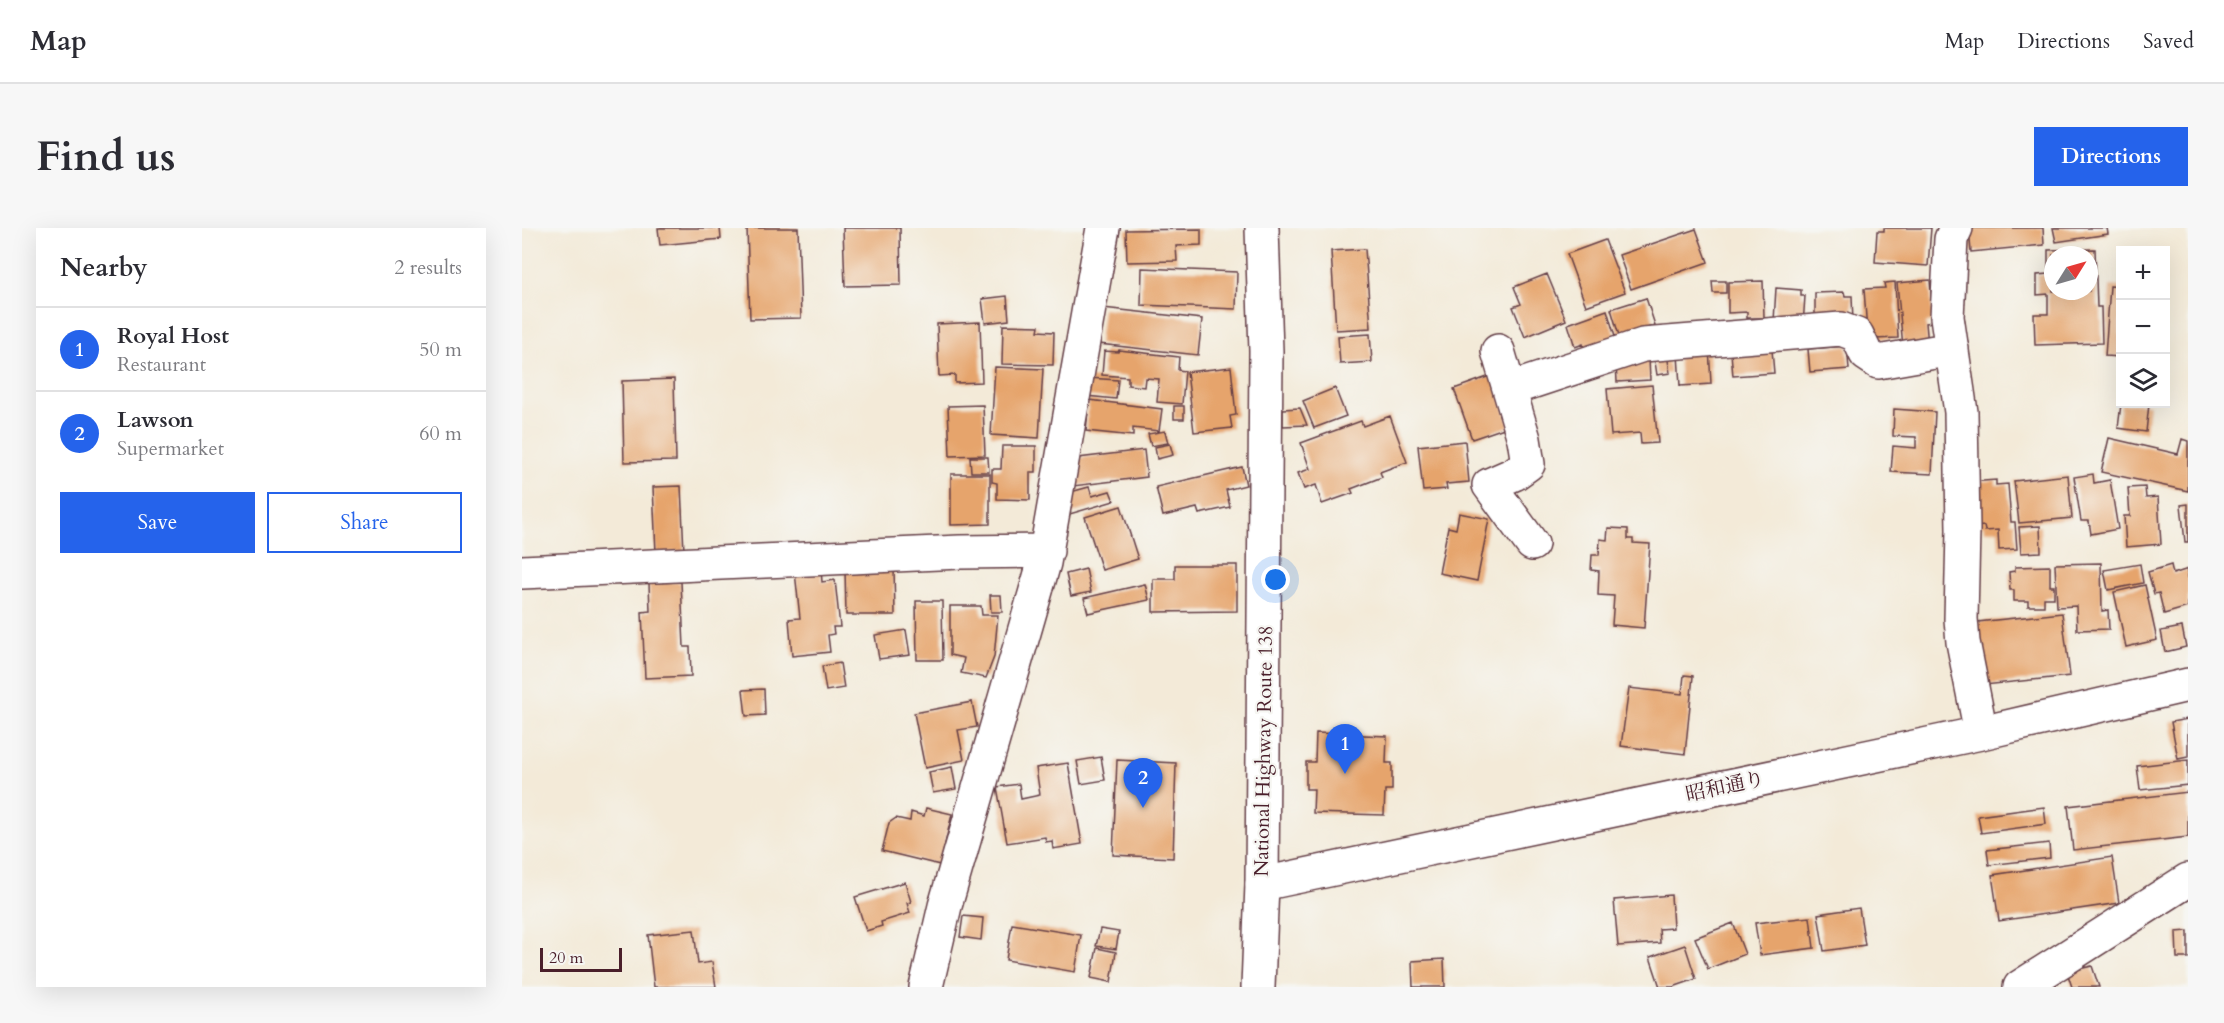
<!DOCTYPE html>
<html lang="en">
<head>
<meta charset="utf-8">
<style>
  body { margin:0; font-family:Cardo,"Noto Serif JP",serif; background:#f7f7f7; color:#2b2b33 }
  .controls { position:absolute; right:18px; top:18px; display:grid; overflow:hidden; border-radius:0px; box-shadow:0 6px 24px #0002 }
  .controls button { width:54px; height:54px; display:grid; place-items:center; padding:0; border:0; border-bottom:2px solid #e1e1e2; background:#fff; color:#2b2b33; font:30px sans-serif }
  .compass { position:absolute; left:1522px; top:18px; width:54px; height:54px; border-radius:50%; background:#fff; box-shadow:0 6px 24px #0002; rotate:53deg }
  .scale { position:absolute; left:18px; bottom:15px; width:82px; box-sizing:border-box; padding-left:6px; border:3px solid #4a1f2b; border-top:0; font-size:16px; line-height:21px; white-space:nowrap; color:#4a1f2b; -webkit-text-stroke:4px #f6f6f2; paint-order:stroke }
  .you { position:absolute; left:754px; top:352px; width:21px; height:21px; margin:-15px; border:4px solid #fff; border-radius:50%; background:#1a73e8; box-shadow:0 0 0 9px #1a73e833 }
  .badge { display:grid; place-items:center; width:39px; height:39px; border-radius:50%; background:#2563eb; color:#fff; font-size:20px; font-weight:700 }
  .pin { position:absolute; translate:-50% -50px; filter:drop-shadow(0 2px 3px #0008) }
  .pin::after { content:''; position:absolute; top:32px; width:21px; height:18px; background:inherit; clip-path:polygon(0 0,100% 0,50% 100%) }
  .list { margin:0; padding:0; list-style:none }
  h2 { display:flex; justify-content:space-between; align-items:center; height:78px; margin:0; padding:0 24px; font-size:26px }
  h2 small { font-size:20px; font-weight:400; color:#7c7c81 }
  .list li { display:grid; grid-template-columns:39px 1fr auto; gap:18px; align-items:center; box-sizing:border-box; height:84px; padding:0 24px; border-top:2px solid #e1e1e2 }
  .list b { display:block; font-size:22px; white-space:nowrap }
  .list p { margin:0; font-size:20px; white-space:nowrap; color:#7c7c81 }
  .list em { font-size:20px; font-style:normal; color:#7c7c81 }
  .actions { display:flex; gap:12px; padding:18px 24px }
  .actions a { flex:1; padding:14px 0; border:2px solid #2563eb; border-radius:0px; text-align:center; font-size:21px; color:#2563eb }
  .actions .main { background:#2563eb; color:#fff }
  .icon { flex:none; width:33px; height:33px; fill:none; stroke:currentColor; stroke-width:2; stroke-linecap:round; stroke-linejoin:round }
  .map { position:relative; flex:none; width:1666px; height:759px; overflow:hidden; border-radius:0px }
  header { display:flex; align-items:center; gap:36px; box-sizing:border-box; height:84px; padding:0 30px; background:#fff; border-bottom:2px solid #e1e1e2 }
  header strong { font-size:28px }
  nav { display:flex; gap:33px; margin-inline-start:auto; font-size:21px }
  .intro { display:flex; align-items:center; justify-content:space-between; box-sizing:border-box; height:144px; padding:0 36px }
  h1 { margin:0; font-size:42px }
  .button { padding:15px 27px; border-radius:0px; background:#2563eb; color:#fff; font-size:21px; font-weight:700 }
  main { display:flex; gap:36px; padding:0 36px }
  aside { flex:1; background:#fff; border-radius:0px; box-shadow:0 6px 24px #0002 }
  .map>svg:first-child { display:block }
</style>
</head>
<body>
<header>
<strong>Map</strong>
<nav><a>Map</a><a>Directions</a><a>Saved</a></nav>
</header>
<div class="intro"><h1>Find us</h1><a class="button">Directions</a></div>
<main>
<aside>
<h2>Nearby<small>2 results</small></h2>
<ul class="list">
<li><span class="badge">1</span><div><b>Royal Host</b><p>Restaurant</p></div><em>50 m</em></li>
<li><span class="badge">2</span><div><b>Lawson</b><p>Supermarket</p></div><em>60 m</em></li>
</ul>
<div class="actions"><a class="main">Save</a><a>Share</a></div>
</aside>
<div class="map">
<svg width="1666" height="759" viewBox="0 0 1666 759">
  <rect width="100%" height="100%" fill="#f6f6f2"/>
  <filter id="ink" filterUnits="userSpaceOnUse"><feTurbulence type="fractalNoise" baseFrequency=".0167" numOctaves="2"/><feDisplacementMap in="SourceGraphic" scale="12" xChannelSelector="R" yChannelSelector="G"/><feConvolveMatrix kernelMatrix="1 2 1 2 8 2 1 2 1" color-interpolation-filters="sRGB"/></filter>
  <filter id="wash" filterUnits="userSpaceOnUse"><feTurbulence type="fractalNoise" baseFrequency=".008" numOctaves="4" result="noise"/><feDisplacementMap in="SourceGraphic" scale="24" xChannelSelector="R" yChannelSelector="G"/><feGaussianBlur stdDeviation="1.35" result="paint"/><feColorMatrix in="noise" values="0 0 0 0 0 0 0 0 0 0 0 0 0 0 0 0 0 1.4 0 .05"/><feComposite in="paint" operator="in"/></filter>
  <g filter="url(#wash)">
    <rect width="100%" height="100%" fill="#f3ead8"/>
    <g id="blocks">
      <path fill="#e6a46c" fill-rule="evenodd" d="M136,0H198L199,11L138,17Z
        M225,0H276L279,90L228,91Z
        M321,0H378L379,57L323,58Z
        M1362,0H1409L1406,38L1353,34L1355,3H1362Z
        M1447,0H1521L1522,17L1449,24Z
        M1531,0H1585L1586,6L1534,14Z
        M679,1V17L654,18L655,33L605,34L604,2Z
        M1174,1L1186,34L1109,61L1097,27Z
        M1083,12L1103,64L1064,78L1045,26Z
        M843,21L849,100L814,102L809,23Z
        M1573,21L1575,79H1579L1580,115L1513,117L1512,86H1526V66L1515,67V47L1526,46V22ZM1531,27H1567V63H1531Z
        M620,40L715,44L714,81L619,77Z
        M1025,46L1044,92L1003,109L991,79L999,76L992,59Z
        M1408,52L1411,94L1404,95L1406,117L1381,119L1375,55Z
        M1190,53H1204V65H1191Z
        M1241,53L1242,90H1225V84L1206,85V54Z
        M1373,54L1376,110L1352,111V103L1345,104L1342,61L1363,60L1362,55Z
        M1588,58L1598,59V129L1583,128Z
        M1254,60L1279,62V68H1283L1281,97L1252,93Z
        M1322,64L1323,68H1330L1331,95L1293,96V65Z
        M485,68L487,92L463,95L460,71Z
        M1124,70L1133,97L1125,100L1127,106L1099,114L1089,81Z
        M581,80L680,91L676,127L577,116Z
        M1085,82L1094,112L1063,123L1061,116L1053,119L1046,96Z
        M458,94L460,154L433,155V147L417,148L415,96Z
        M481,97L517,98L516,103L532,104L531,137L480,136Z
        M848,106L850,134L818,136L816,108Z
        M1325,118L1327,141L1288,144L1286,121Z
        M1187,119L1189,156L1158,158L1156,126Z
        M597,122L657,129L656,142L663,143L660,176L635,174L637,151L623,150L622,159L606,157V149L580,147L582,123L596,124Z
        M1250,122L1252,145L1211,148L1209,125Z
        M1145,126L1148,145L1135,147L1132,127Z
        M1127,131L1128,152L1095,154L1094,134Z
        M473,139L521,141L517,210L469,207Z
        M709,139L714,187L708,188L710,200L672,204L665,144Z
        M971,147L988,198L950,211L932,161Z
        M566,150L596,152L594,171L564,168Z
        M152,151L154,233L102,234L100,153Z
        M1130,157L1136,215L1119,216L1118,205L1089,207L1085,161Z
        M813,160L824,188L792,200L781,173Z
        M567,172L640,181L637,203L611,200V208L564,203Z
        M1599,176H1627L1624,204L1596,200Z
        M461,177L463,227L428,228L426,178Z
        M652,178H662V191H652Z
        M778,180L785,197L761,198V181Z
        M1372,181L1413,184L1410,246L1369,244L1371,218L1394,220V209L1371,208Z
        M868,188L885,234L858,244L860,249L829,261L831,265L800,276L794,257L782,261L776,245L788,241L779,215L839,193L841,198Z
        M643,203L646,215L629,218L626,206Z
        M1587,210L1656,226L1660,211L1666,213V263L1579,244Z
        M943,213L947,254L924,256L925,261L901,263L896,218Z
        M648,216L651,227L635,231L633,219Z
        M480,218H514V244H508V272L475,271V255L470,254V241H479Z
        M622,222L625,249L551,258L548,231Z
        M448,229H466L467,244H449Z
        M720,239L724,257L704,262L708,279L677,286L675,280L641,288L634,259Z
        M429,246H468V296L429,297Z
        M1571,246L1572,255L1588,252L1596,301L1569,306L1567,293H1559L1552,249Z
        M1546,247L1550,290L1497,295L1492,253Z
        M1474,252V257L1486,256L1489,294H1493L1495,321L1477,322L1476,302L1463,303L1462,298L1452,299L1449,254Z
        M159,258L162,324L134,325L131,259Z
        M567,259L570,268L588,263L592,273L541,288L545,265Z
        M1623,259L1624,270L1636,269L1639,316L1604,319L1602,288H1608L1606,260Z
        M1666,276V314H1663L1659,277Z
        M599,278L616,331L580,342L563,289Z
        M937,285L967,291L955,353L917,345L926,299L934,301Z
        M1518,298L1519,324L1499,325L1497,299Z
        M1086,300L1106,301V311H1111V315L1128,316L1122,400L1090,397L1092,368L1076,367L1077,343L1069,342L1070,327H1077L1078,311L1085,312Z
        M1579,335L1580,383L1586,382L1587,401L1555,402L1554,378L1535,379L1533,336Z
        M1618,336L1621,355L1586,362L1582,342Z
        M653,337H715V383L631,384V351H653Z
        M1649,337L1651,346L1666,341V379L1642,386L1637,365L1632,366L1626,344Z
        M1528,338V358H1532V370H1522V378H1506V373H1492V362H1488L1487,344L1493,343V339Z
        M372,340L373,387H324L323,341Z
        M564,341L569,364L549,368L544,346Z
        M299,342L300,354L313,352L318,399H311L312,406L306,407L308,424L270,428L267,391L278,390L273,344Z
        M159,354L162,419H168L169,448L123,450L120,384L128,383L127,355Z
        M623,356L627,372L566,385L562,370Z
        M1623,357L1635,412L1604,419L1592,364Z
        M468,367H479L480,384H469Z
        M394,373H420L421,432H395Z
        M428,378H459L460,387H476L472,429L464,450L439,445L442,430L428,427Z
        M1540,385L1548,448L1453,458L1446,395Z
        M1660,399L1664,419L1643,424L1639,403Z
        M384,402L388,427L357,431L353,407Z
        M318,435L322,460L304,463L300,438Z
        M1162,447L1171,448L1163,526L1099,518L1107,460L1160,466Z
        M242,461L243,487L224,488L221,462Z
        M450,474L455,499L436,502L442,532L403,540L392,485Z
        M1666,491V529L1656,531L1649,494Z
        M794,505L865,508L864,535H870V562H863L862,587L791,585L792,561H784V534H793Z
        M579,529L583,552L559,556L555,533Z
        M595,532L654,535L651,630L591,627Z
        M1666,532V557L1618,562L1615,538Z
        M546,535L560,616L531,621L530,613L524,614L523,609L485,615L475,559L497,556L499,571L518,567L514,540Z
        M430,539L434,561L411,565L407,544Z
        M1666,564V609L1551,622L1546,578Z
        M1522,579L1524,596L1459,605L1456,588Z
        M404,580L430,586L418,637L360,623L367,595L374,590L388,593L389,584L402,588Z
        M1527,615L1528,630L1467,637L1465,622Z
        M1590,629L1597,675L1477,693L1470,647Z
        M383,654L389,674L385,675L388,685L359,694L360,698L344,703L333,669Z
        M1149,667L1151,700L1137,701L1138,715L1096,718L1092,672Z
        M1337,680L1343,717L1302,723L1296,686Z
        M441,688L461,690L459,712L438,709Z
        M1288,689L1292,720L1238,727L1233,695Z
        M1211,695L1223,726L1186,741L1173,710Z
        M490,696L559,707L553,744L484,732Z
        M578,701L597,704L594,721L574,718Z
        M172,702L176,736L190,734L194,759H132L126,707Z
        M1666,703V730H1655L1654,704Z
        M1163,717L1174,751L1151,759H1138L1128,729Z
        M575,720L594,724L589,754L569,750Z
        M922,731L923,759H891L890,733Z
        M1570,738L1577,759H1550L1545,744Z"/>
    </g>
  </g>
  <g filter="url(#ink)">
    <use href="#blocks" fill-opacity="0" stroke="#633d45" stroke-width="1.5"/>
    <g fill="none" stroke-linecap="round" stroke-linejoin="round">
      <defs>
        <path id="minor" d="M1434,0L1429,11L1425,89L1439,184L1441,302L1439,391L1441,414L1459,505
          M976,123L1002,211L1006,236L992,246L967,257L1010,316
          M988,161L1121,117L1319,101L1335,107L1344,126L1356,134L1430,121
          M0,344L438,324L525,323
          M740,656L1459,505L1666,457
          M404,759L423,678L522,335L581,0
          M1498,759L1666,652"/>
        <path id="highway" d="M736,759L740,656L744,123L740,0"/>
      </defs>
      <use href="#minor" stroke="#633d45" stroke-width="36"/>
      <use href="#highway" stroke="#633d45" stroke-width="36"/>
      <use href="#minor" stroke="#fff" stroke-width="33"/>
      <use href="#highway" stroke="#fff" stroke-width="33"/>
    </g>
  </g>
  <g text-anchor="middle" stroke-width="4.5" stroke-linejoin="round" paint-order="stroke">
    <g font-size="20" fill="#4a1f2b" stroke="#f6f6f2">
      <text transform="translate(741 523) rotate(-89)" y="7">National Highway Route 138</text>
      <text transform="translate(1203 558) rotate(-12)" y="7">昭和通り</text>
    </g>
  </g>
</svg>
<div class="controls">
<button>+</button>
<button>−</button>
<button><svg class="icon" aria-label="layers" viewBox="0 0 24 24"><path d="M12 4l9 5-9 5-9-5zM3 14l9 5 9-5"/></svg></button>
</div>
<svg class="compass" viewBox="-18 -18 36 36"><path d="M0-13l5 13h-10z" fill="#e53935"/><path d="M0 13l5-13h-10z" fill="#7c7c81"/></svg>
<div class="scale">20 m</div>
<div class="you"></div>
<div class="pin badge" style="left:823px;top:546px">1</div>
<div class="pin badge" style="left:621px;top:580px">2</div>
</div>
</main>
</body>
</html>
